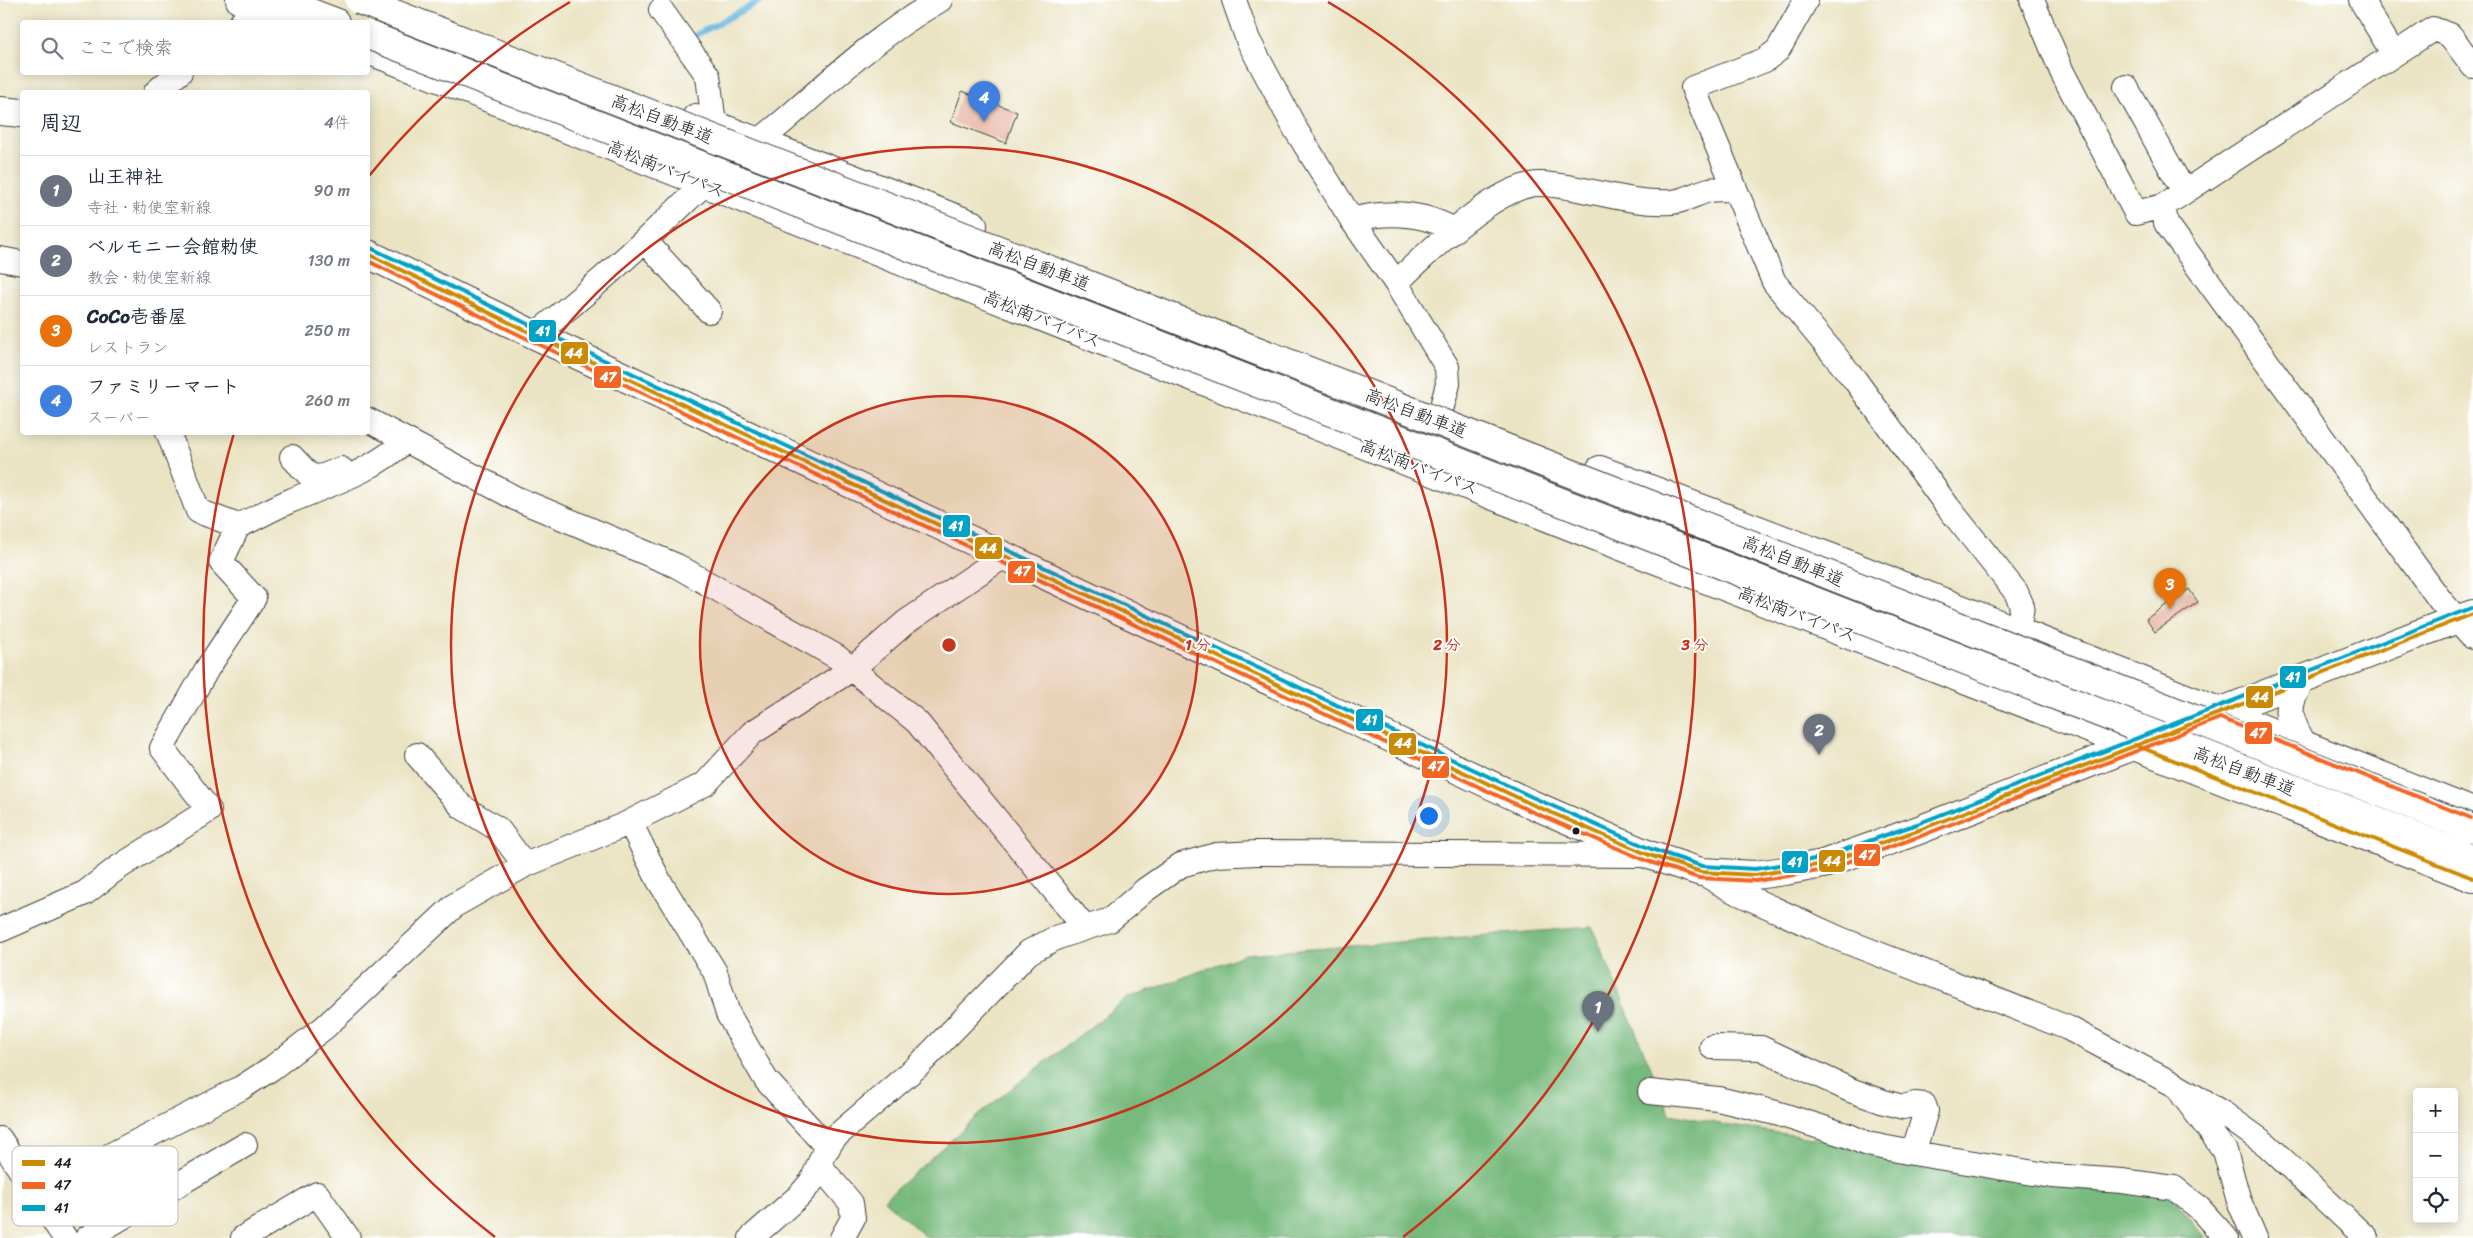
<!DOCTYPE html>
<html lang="ja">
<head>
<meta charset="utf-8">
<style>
  body { margin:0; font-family:Sriracha,"Klee One",sans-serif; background:#f6f6f7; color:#1f2937 }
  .controls { position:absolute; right:15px; bottom:15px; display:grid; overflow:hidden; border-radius:5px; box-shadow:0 2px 12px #0003 }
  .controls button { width:45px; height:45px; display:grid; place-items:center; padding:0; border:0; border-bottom:1px solid #e0e1e3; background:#fff; color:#1f2937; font:25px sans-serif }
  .you { position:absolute; left:1428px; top:815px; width:18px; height:18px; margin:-12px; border:4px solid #fff; border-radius:50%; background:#1a73e8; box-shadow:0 0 0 8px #1a73e833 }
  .badge { display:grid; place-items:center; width:32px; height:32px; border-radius:50%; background:#db2777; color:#fff; font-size:16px; font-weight:700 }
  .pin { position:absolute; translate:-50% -41px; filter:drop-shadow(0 1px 2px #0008) }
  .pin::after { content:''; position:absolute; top:26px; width:18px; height:15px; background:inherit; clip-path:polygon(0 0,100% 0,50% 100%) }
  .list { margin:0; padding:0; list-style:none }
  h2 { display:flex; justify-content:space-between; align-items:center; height:65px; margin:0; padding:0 20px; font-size:21px }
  h2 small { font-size:16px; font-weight:400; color:#747a83 }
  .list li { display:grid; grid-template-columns:32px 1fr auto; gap:15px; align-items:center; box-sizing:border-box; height:70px; padding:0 20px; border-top:1px solid #e0e1e3 }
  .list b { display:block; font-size:19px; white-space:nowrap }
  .list p { margin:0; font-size:16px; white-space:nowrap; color:#747a83 }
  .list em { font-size:16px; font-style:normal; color:#747a83 }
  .icon { flex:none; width:28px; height:28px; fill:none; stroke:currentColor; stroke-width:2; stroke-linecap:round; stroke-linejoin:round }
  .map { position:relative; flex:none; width:2473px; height:1238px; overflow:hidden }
  .search { position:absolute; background:#fff; box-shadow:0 2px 12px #0003; left:20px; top:20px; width:350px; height:55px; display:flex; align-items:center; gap:12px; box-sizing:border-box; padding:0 18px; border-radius:5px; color:#747a83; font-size:19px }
  .panel { position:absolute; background:#fff; box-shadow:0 2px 12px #0003; left:20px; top:90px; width:350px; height:345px; border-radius:5px }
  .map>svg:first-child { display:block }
</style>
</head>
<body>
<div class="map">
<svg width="2473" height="1238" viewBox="0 0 2473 1238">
  <rect width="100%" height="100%" fill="#fff"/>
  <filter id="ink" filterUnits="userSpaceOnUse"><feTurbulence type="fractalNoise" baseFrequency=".02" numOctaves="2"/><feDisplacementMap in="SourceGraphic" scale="10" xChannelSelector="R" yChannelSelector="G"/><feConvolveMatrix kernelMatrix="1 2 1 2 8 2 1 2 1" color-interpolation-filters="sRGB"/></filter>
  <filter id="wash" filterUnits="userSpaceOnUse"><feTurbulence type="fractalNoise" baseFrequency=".0096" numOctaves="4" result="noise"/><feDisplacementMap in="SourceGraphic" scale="20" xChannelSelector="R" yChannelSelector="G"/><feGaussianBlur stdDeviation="1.12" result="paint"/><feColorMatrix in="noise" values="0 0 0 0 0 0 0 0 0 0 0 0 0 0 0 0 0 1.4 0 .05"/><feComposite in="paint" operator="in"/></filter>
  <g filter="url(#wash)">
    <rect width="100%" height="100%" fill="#ebe4c4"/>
    <path fill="#77ba7d" stroke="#4a6b4c" d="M1592,927L1670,1114L1731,1126L2167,1190L2206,1238H927L884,1200L983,1111L1126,999L1246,954Z"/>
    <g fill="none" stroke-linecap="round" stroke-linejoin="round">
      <path stroke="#61b6dd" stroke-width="6" d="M696,35L762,0"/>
    </g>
    <g id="blocks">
      <path fill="#e7b6a3" d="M962,91L1017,112L1006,143L951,122Z
        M2189,589L2198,602L2155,632L2146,619Z"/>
    </g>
  </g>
  <g filter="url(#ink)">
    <use href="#blocks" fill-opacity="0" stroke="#3b3a35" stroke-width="1"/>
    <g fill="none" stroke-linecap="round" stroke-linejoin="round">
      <defs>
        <path id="minor" d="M1234,0L1248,40L1296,130L1352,220L1396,283L1447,367L1448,384L1441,410
          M1806,0L1778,50L1765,60L1693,88L1774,282L1855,380L1948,507L2016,592L2022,606L2018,632
          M2032,0L2062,72L2136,213L2163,206
          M2361,0L2393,53
          M661,10L708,76L714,124
          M242,22L270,0
          M2473,66L2450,35L2433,29L2163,206L2166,223L2440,600L2473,637
          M2126,87L2184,192
          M156,92L180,72
          M1352,220C1386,211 1422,212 1454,230
          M646,242L709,311
          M0,259L22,263
          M1396,283C1425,255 1499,182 1541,184C1585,186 1627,205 1672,202C1685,201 1697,193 1709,190C1717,189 1727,189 1735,189
          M535,335C588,293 637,249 685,202C716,172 752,148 785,120C834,77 883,32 940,0
          M368,420L515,498L677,566L837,657L917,722L1085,928
          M292,457L310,476L321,477L341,469
          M238,526C256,518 273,508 290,501C330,484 374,471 406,440
          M417,755L462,807L498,829L525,865
          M630,822L658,879L715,972L728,1014L766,1080L828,1148
          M1701,872L1732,890L1840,939L2068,1028L2175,1085L2224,1114L2267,1145L2366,1238
          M0,930L85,893L116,869L209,810L162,748L207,669L254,598L221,562L238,526L198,511L168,432
          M1712,1047L1761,1048L1850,1090L1884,1102L1903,1107L1915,1104L1924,1105L1926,1111L1913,1153
          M1650,1092L1718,1099L1776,1113L1849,1136L1867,1144L1913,1153L2052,1176L2122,1181L2174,1188L2197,1206L2226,1238
          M2182,1094L2225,1151L2239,1201L2255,1238
          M0,1139L65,1238
          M819,1165L851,1203L853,1218L842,1238
          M35,1194L241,1088L272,1068L325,1027L455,905L525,865L624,825L705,784L752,733L852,669L906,622L1004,556
          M87,1238L245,1145
          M243,1238L317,1194L348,1238
          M751,1238L799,1196L812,1181L823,1155L834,1138L919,1065L1029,952L1058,937L1110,920L1145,890L1181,865L1216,855L1257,853L1647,855"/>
        <path id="major" d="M0,111L22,113
          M368,254L535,335L1529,803L1649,855L1701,872L1755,875L1785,871L1823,864L1919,830L2444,624L2473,614
          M2301,680C2284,706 2287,719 2303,745"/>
        <path id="highway" d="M240,0L295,22
          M277,0L335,22
          M368,50L1595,536L2473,878
          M696,118L973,225
          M1600,470L1840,561L2473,812"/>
      </defs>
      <use href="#minor" stroke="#3b3a35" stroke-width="26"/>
      <use href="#major" stroke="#3b3a35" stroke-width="30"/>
      <use href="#highway" stroke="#3b3a35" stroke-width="30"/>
      <use href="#minor" stroke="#fff" stroke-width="24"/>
      <use href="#major" stroke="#fff" stroke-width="28"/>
      <use href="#highway" stroke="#fff" stroke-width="28"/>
      <defs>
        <path id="highway-bridge" d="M359,0L1616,491L2473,829
          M368,35L2473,859"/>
      </defs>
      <use href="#highway-bridge" stroke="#3b3a35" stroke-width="30" stroke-linecap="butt"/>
      <use href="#highway-bridge" stroke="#fff" stroke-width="28"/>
      <defs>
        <path id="bus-1" d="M368,254L535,335L1529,803L1649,855L1701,872L1755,875L1823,864L1919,830L2473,614
          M2135,745L2473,878"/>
        <path id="bus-2" d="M368,261L532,341L1526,809L1647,861L1699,878L1756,881L1825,870L1921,836L2220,718L2471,818"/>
        <path id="bus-3" d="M371,248L538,329L1532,797L1651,849L1702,866L1755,869L1821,858L1917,824L2471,608"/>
      </defs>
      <use href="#bus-1" stroke="#fff" stroke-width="8"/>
      <use href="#bus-2" stroke="#fff" stroke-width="8"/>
      <use href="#bus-3" stroke="#fff" stroke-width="8"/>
      <use href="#bus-1" stroke="#cb8a06" stroke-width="4"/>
      <use href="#bus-2" stroke="#f26522" stroke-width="4"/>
      <use href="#bus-3" stroke="#01a2c5" stroke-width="4"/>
    </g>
  </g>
  <circle cx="949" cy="645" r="249" fill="#c8321e" fill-opacity=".12"/>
  <g fill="none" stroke="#c8321e" stroke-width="2.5">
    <circle cx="949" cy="645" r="249"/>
    <circle cx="949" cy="645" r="498"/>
    <path d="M495 1237A746 746 0 0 1 234 433M369 176A746 746 0 0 1 570 2M1328 2A746 746 0 0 1 1403 1237"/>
  </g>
  <circle fill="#1c1c1c" stroke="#fff" stroke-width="2" cx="1576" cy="831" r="4.5"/>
  <g text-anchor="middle" stroke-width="4" stroke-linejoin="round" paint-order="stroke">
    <g font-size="18" fill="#1c1c1c" stroke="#fff">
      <text transform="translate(662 119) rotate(21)" y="6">高松自動車道</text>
      <text transform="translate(666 169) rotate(22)" y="6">高松南バイパス</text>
      <text transform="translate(1039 266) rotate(21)" y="6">高松自動車道</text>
      <text transform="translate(1042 319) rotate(22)" y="6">高松南バイパス</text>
      <text transform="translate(1416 413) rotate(21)" y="6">高松自動車道</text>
      <text transform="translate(1419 467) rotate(21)" y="6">高松南バイパス</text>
      <text transform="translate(1793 561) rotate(22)" y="6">高松自動車道</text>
      <text transform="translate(1797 614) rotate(21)" y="6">高松南バイパス</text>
      <text transform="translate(2244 771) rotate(21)" y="6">高松自動車道</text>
    </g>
  </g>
  <rect x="12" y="1146" width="166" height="80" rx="8" fill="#fff" stroke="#bbb" stroke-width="1"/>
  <rect x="22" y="1160" width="23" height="6" fill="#cb8a06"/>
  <rect x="22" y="1182" width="23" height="7" fill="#f26522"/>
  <rect x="22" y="1205" width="23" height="6" fill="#01a2c5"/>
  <g font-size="14" fill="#1c1c1c">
    <text x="54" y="1168">44</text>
    <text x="54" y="1190">47</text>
    <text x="54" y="1213">41</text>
  </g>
  <circle cx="949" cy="645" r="8" fill="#c8321e" stroke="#fff" stroke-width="2.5"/>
  <g font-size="15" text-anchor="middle" font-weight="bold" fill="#c8321e" stroke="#fff" stroke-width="4" stroke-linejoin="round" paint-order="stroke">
    <text x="1198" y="650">1 分</text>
    <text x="1447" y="650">2 分</text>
    <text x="1695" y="650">3 分</text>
  </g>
  <g stroke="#fff" stroke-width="2">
    <rect x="528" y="319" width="29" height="24" rx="5" fill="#01a2c5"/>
    <rect x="560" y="341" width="29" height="24" rx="5" fill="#cb8a06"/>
    <rect x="593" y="365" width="29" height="24" rx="5" fill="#f26522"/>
    <rect x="942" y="514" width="29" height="24" rx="5" fill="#01a2c5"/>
    <rect x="974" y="536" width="29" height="24" rx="5" fill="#cb8a06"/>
    <rect x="1007" y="560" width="29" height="24" rx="5" fill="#f26522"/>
    <rect x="2279" y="665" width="28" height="24" rx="5" fill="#01a2c5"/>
    <rect x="2245" y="685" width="29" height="24" rx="5" fill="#cb8a06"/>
    <rect x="1355" y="708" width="29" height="24" rx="5" fill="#01a2c5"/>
    <rect x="2244" y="721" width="29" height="24" rx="5" fill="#f26522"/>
    <rect x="1388" y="732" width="29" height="24" rx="5" fill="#cb8a06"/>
    <rect x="1421" y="755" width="29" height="24" rx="5" fill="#f26522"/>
    <rect x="1853" y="843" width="28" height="24" rx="5" fill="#f26522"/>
    <rect x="1818" y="849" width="28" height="24" rx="5" fill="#cb8a06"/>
    <rect x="1781" y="850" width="28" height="24" rx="5" fill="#01a2c5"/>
  </g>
  <g font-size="14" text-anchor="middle" font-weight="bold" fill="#fff">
    <text x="543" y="336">41</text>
    <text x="574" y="358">44</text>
    <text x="608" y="382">47</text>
    <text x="956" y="531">41</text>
    <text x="988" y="553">44</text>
    <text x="1022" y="576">47</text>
    <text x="2293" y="682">41</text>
    <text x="2260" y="702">44</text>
    <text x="1370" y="725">41</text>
    <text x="2258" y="738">47</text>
    <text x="1403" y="748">44</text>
    <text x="1436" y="771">47</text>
    <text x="1867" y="860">47</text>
    <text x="1832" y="866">44</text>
    <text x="1795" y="867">41</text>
  </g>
</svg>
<div class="controls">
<button>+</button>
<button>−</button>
<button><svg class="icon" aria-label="locate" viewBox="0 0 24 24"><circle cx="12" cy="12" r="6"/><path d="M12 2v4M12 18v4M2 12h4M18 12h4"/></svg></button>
</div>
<div class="you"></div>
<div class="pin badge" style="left:1598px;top:1032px;background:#6b7280">1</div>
<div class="pin badge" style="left:1819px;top:755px;background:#6b7280">2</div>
<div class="pin badge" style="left:2170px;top:609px;background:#e8710a">3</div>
<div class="pin badge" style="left:984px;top:122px;background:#3f7fe0">4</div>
<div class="search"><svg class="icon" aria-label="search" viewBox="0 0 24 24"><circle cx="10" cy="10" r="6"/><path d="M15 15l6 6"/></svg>ここで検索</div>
<section class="panel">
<h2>周辺<small>4件</small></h2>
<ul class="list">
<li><span class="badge" style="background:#6b7280">1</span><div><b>山王神社</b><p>寺社 · 勅使室新線</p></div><em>90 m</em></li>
<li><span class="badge" style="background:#6b7280">2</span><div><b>ベルモニー会館勅使</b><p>教会 · 勅使室新線</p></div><em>130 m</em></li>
<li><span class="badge" style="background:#e8710a">3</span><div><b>CoCo壱番屋</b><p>レストラン</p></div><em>250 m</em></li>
<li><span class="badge" style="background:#3f7fe0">4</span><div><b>ファミリーマート</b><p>スーパー</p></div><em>260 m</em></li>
</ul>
</section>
</div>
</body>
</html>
